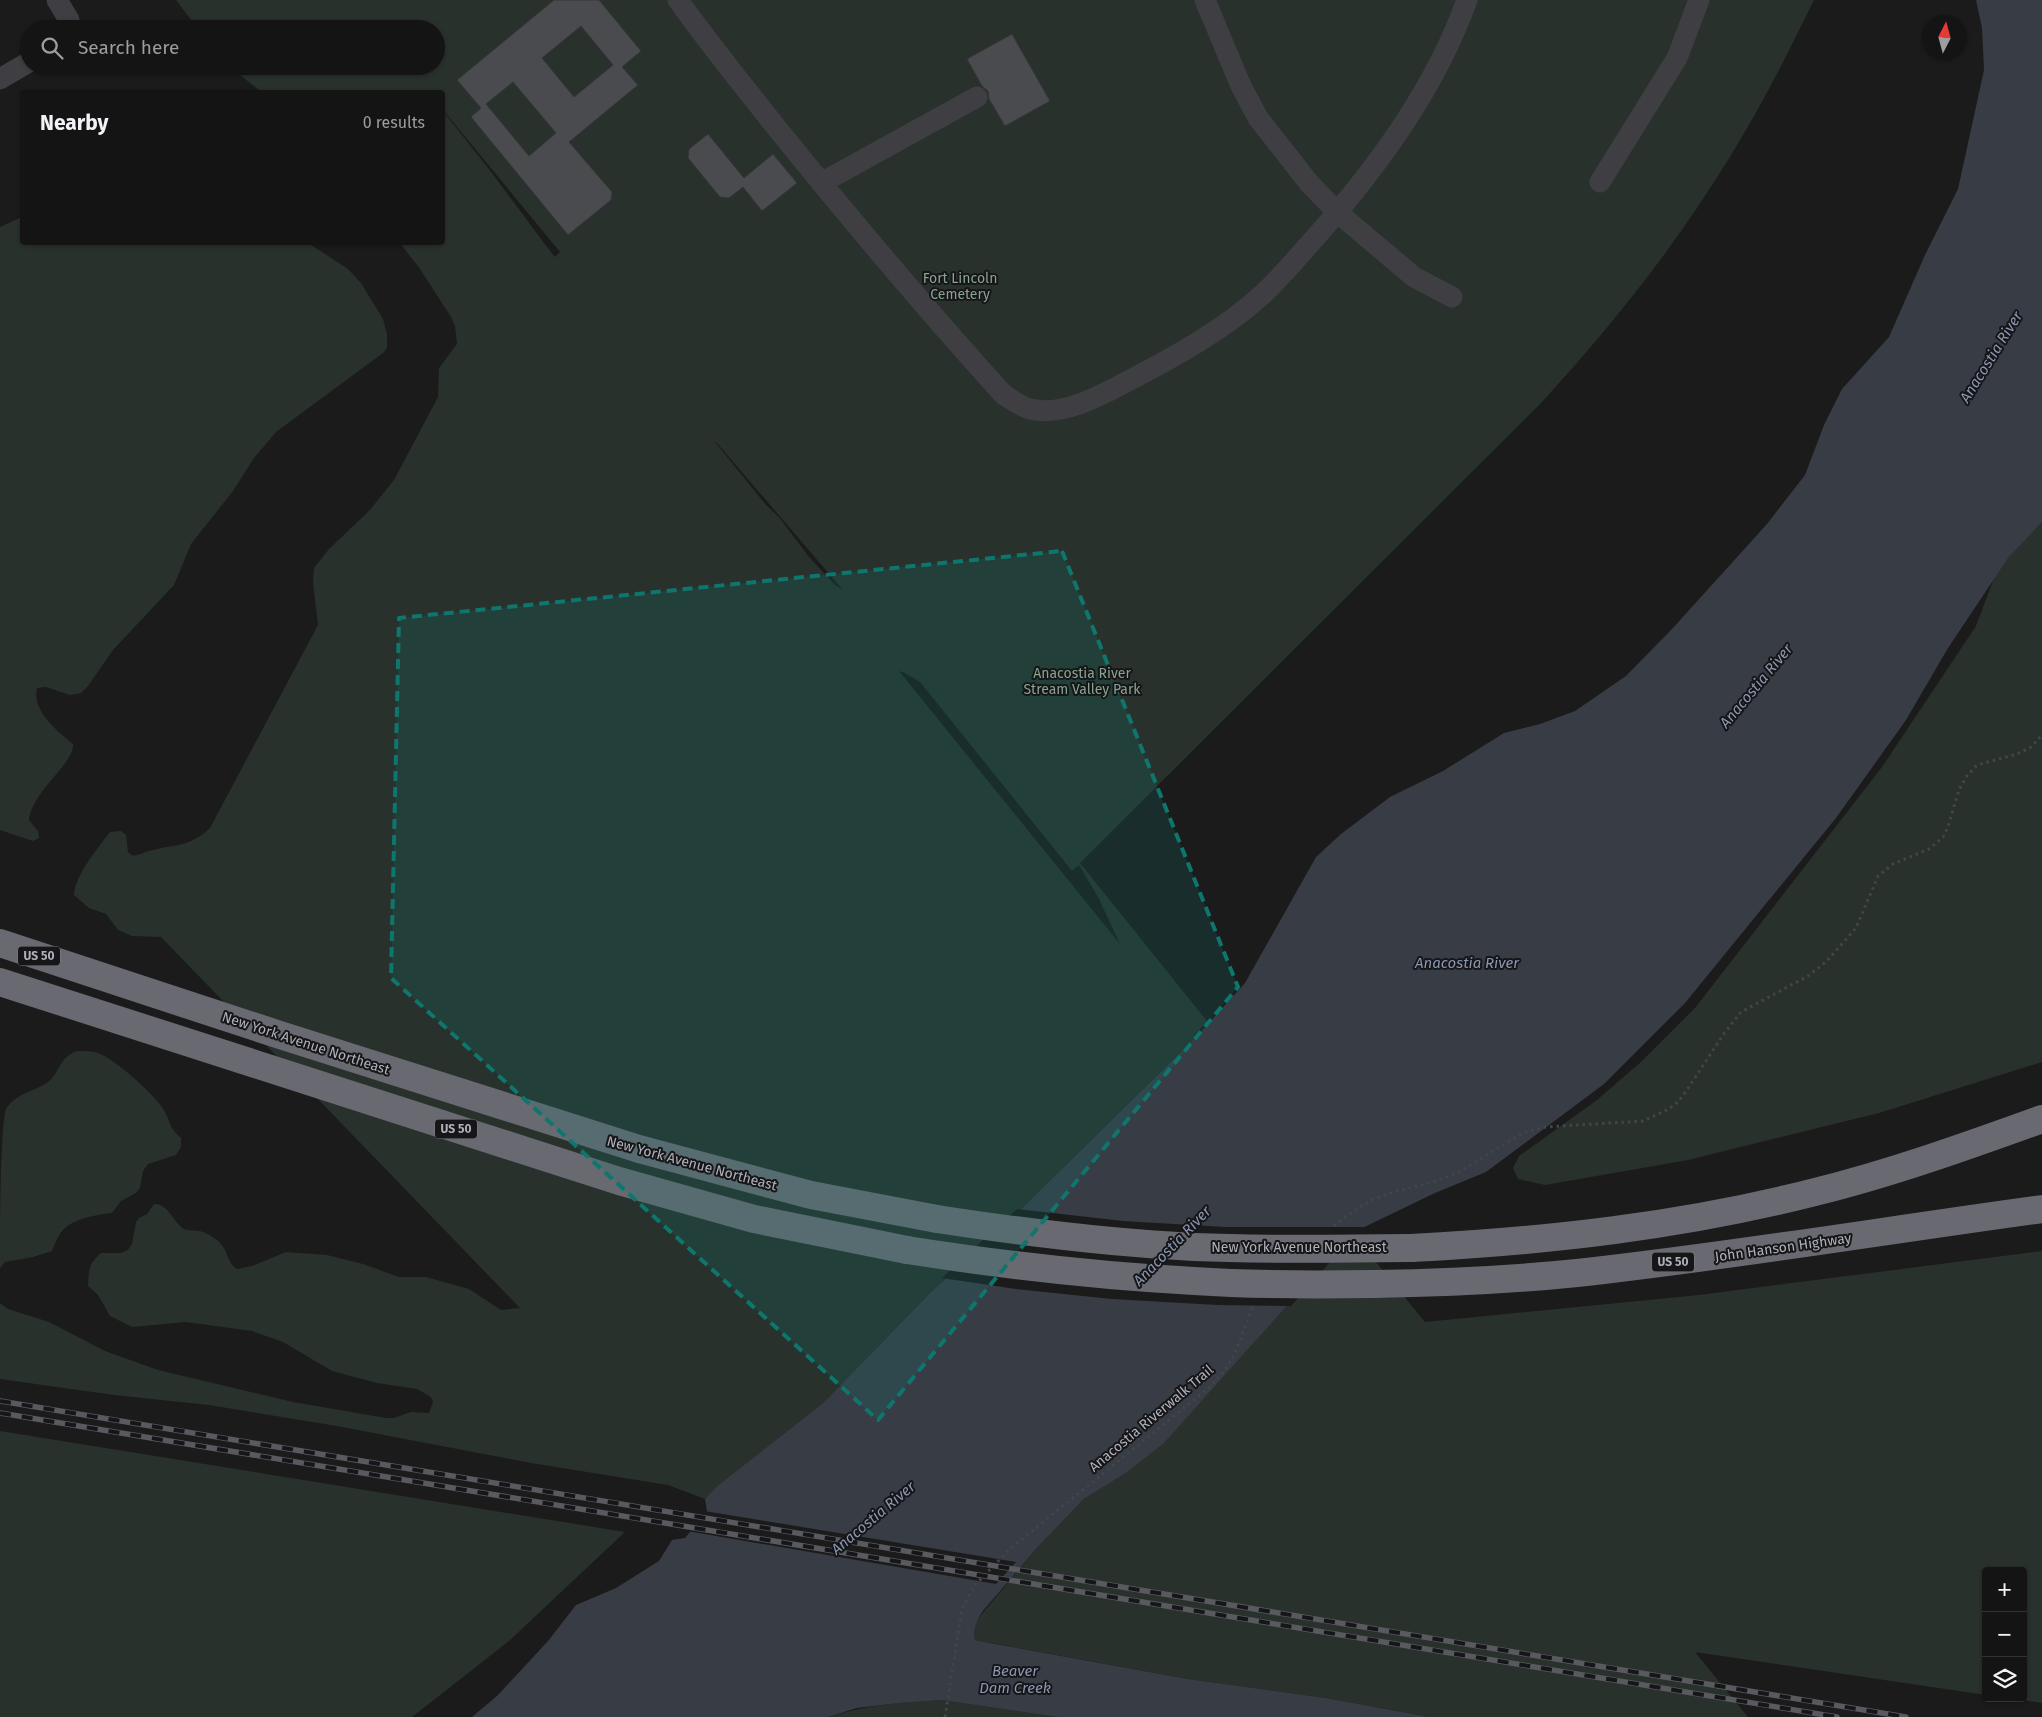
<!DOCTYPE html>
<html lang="en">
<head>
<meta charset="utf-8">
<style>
  body { margin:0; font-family:"Fira Sans",sans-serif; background:#1d1d1e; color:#f1f3f6 }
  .controls { position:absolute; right:15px; bottom:15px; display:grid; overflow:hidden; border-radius:5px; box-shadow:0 1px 4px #0004 }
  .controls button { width:45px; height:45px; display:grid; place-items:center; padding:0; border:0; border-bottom:1px solid #333334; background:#141415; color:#f1f3f6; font:25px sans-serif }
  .compass { position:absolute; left:1922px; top:15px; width:45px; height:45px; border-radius:50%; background:#141415; box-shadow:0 1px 4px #0004; rotate:6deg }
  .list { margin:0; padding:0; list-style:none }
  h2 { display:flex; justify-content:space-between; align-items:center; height:65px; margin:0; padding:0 20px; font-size:21px }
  h2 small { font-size:16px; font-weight:400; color:#9d9ea0 }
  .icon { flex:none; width:28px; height:28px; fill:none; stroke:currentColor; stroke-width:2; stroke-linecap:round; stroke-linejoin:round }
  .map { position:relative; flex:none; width:2042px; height:1717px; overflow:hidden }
  .search { position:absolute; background:#141415; box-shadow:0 1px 4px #0004; left:20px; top:20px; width:425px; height:55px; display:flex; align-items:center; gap:12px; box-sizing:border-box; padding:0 18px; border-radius:28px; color:#9d9ea0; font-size:19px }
  .panel { position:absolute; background:#141415; box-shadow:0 1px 4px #0004; left:20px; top:90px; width:425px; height:155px; border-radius:5px }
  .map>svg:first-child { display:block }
</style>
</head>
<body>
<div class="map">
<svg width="2042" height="1717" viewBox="0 0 2042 1717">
  <rect width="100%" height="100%" fill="#1b1b1c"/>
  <path fill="#29312c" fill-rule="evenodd" d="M176,0H1814C1787,55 1760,109 1728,160C1674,248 1610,328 1541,403L1080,863L1207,1021L1194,1036L1195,1038L1012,1218L930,1293L823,1403L717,1486L705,1499L668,1485L531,1463L337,1426L209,1405L114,1395L0,1379V1303L8,1309L49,1322L105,1351L158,1370L293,1402L386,1418H394L411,1412L429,1413L433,1402L431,1397L417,1389L377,1383L332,1371L283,1342L252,1331L186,1322L132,1327L110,1316L98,1295L88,1286C89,1269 88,1265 101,1253H121L128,1250L132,1244L136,1222L139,1218L147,1214L154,1204C168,1203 173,1222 184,1229C188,1231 194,1230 199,1231C205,1232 216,1238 220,1243C228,1250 227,1263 237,1269L252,1266L286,1252L327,1255L363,1264L399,1277H426L469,1289L501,1310L520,1308L161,937L132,936L118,930L106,914L89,908L74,895C75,875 98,848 110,832L121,831L126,835L128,852L131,855C138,857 145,851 153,850C177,844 190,847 210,828L318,625L313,583L314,568L329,549L369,511L394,480L438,397L439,368L457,344L455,326L451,317L420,269L400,243L442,242L443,111L492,173L547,247L555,257L560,252L443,110L442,92H262L228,66H436V29H198ZM715,442H716L843,590L835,585L809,557L779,517L766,505ZM899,671L905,673L920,682L1072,871L1079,865L1098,897L1120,944Z
    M22,217V242L308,243L348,269L361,283L383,319L387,334V348L383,353L276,432L254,458L233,491L191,544L174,585L113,650L88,686L81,693L70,695L46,687L37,688C31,710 57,731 73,744C75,763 32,791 29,820L38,831L39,838L33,841L0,830V227Z
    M2042,450V1062L1879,1113L1688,1160L1545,1185L1518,1179L1513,1168L1519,1156L1597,1100L1642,1061L1695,1008L1882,767L1976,626Z
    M78,1051C84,1051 92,1051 98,1053C116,1060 156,1095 165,1112C172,1125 168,1126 181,1138V1147L176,1155L148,1164L143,1171L140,1188L136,1193L121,1201L112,1213C99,1214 72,1219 63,1230C58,1235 55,1244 52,1251L33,1257L5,1262L0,1268C0,1239 0,1128 6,1109C16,1093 34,1092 48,1082C60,1073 59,1056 78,1051Z
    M1352,1233L1425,1322L1699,1295L2042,1251V1703L2007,1698H2023V1571H1986V1695L1695,1652L1748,1717H1429L1326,1698L1188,1679L975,1640L974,1630L976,1621L1036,1549L1084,1499L1126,1473Z
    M0,1431L625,1532L509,1641L412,1717H0Z
    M941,1700L1058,1717H828C867,1705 901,1702 941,1700Z"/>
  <path fill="#373c45" d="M1976,0H2042V522L2008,558L1948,648L1906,720L1836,818L1685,1003L1604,1084L1486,1172L1435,1193L1352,1233L1164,1443L1126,1473L1084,1499L1036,1549L982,1612C976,1622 973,1629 975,1640L990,1643L1188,1679L1326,1698L1429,1717H1058L941,1700L899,1703L857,1708L828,1717H472L497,1696L548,1641L576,1605L616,1588L659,1561L672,1540L685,1538L707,1511L705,1499L717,1486L823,1403L930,1293L1012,1218L1195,1038L1245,983L1316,857L1341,834L1390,797L1443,771L1504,733L1540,724L1575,711L1626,676L1672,629L1767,524L1805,475L1824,425L1842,389L1889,337L1925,255L1958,189L1984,70L1982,28Z"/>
  <path fill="#1b1b1c" d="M1017,1209L1123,1221L1226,1227H1371L1354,1235L1291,1306L1218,1305L1112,1299L1016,1289L942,1278Z
    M704,1511L1016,1562L996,1584L687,1531Z"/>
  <path fill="#4a4b4e" stroke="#363538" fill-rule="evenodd" d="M554,0H599L641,51L622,67L638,85L569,142L612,192L611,200L568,235L471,117L481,108L457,80ZM581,26L613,65L574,97L542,58ZM513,82L556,133L529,156L486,104Z
    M1012,34L1050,101L1005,126L989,99L988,91L982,86L967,59Z
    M708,134L744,178L773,154L797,183L762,211L743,187L729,198L720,197L688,158L689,149Z"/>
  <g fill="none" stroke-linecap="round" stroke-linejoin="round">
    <path stroke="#44454a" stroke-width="3" stroke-dasharray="2.5 4" stroke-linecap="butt" d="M1334,1226L1358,1208L1374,1199L1394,1192L1433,1182L1457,1173L1523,1133L1545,1127L1643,1121L1669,1109L1678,1102L1687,1090L1723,1035L1741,1012L1808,976L1826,962L1856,928L1878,876L1893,864L1929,849L1943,837L1948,827L1959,790L1966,777L1977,765L2017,754L2031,747L2042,735
      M945,1717L962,1609L975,1585L1010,1549L1211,1386L1226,1369L1235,1353L1253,1306"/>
    <path stroke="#3e3e43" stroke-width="21" d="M57,0L69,20L65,29
      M678,0C710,45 745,88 780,132C852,221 926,309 1003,394C1012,400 1019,406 1030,409C1062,417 1102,395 1130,380C1176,356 1225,329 1263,294C1284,274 1303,251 1322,230C1382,161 1436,86 1467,0
      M1205,0L1241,86L1258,118L1309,183L1337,212L1414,277L1452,297
      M0,79L29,62
      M1600,182L1677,58L1699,0
      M821,183L977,97"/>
    <path stroke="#696971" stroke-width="28" d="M0,943L280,1035L639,1149L811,1195L937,1219
      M0,982L619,1181L754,1219L907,1250
      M1411,1248C1547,1241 1682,1226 1815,1192C1892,1173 1967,1146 2042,1119
      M1373,1284C1441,1283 1509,1280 1577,1273C1733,1256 1887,1230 2042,1209"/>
    <defs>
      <path id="rail" d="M0,1401L1906,1717
        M0,1413L1837,1717"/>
    </defs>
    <use href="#rail" stroke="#595a60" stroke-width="5.5"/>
    <use href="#rail" stroke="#161618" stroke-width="4" stroke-dasharray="11" stroke-linecap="butt"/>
    <path stroke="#696971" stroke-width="28" d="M937,1219C1022,1232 1108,1243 1194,1247C1266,1250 1338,1249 1411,1248
      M907,1250C1003,1265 1098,1276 1194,1281C1254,1285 1314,1285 1373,1284"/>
  </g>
  <path fill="#0f766e" fill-opacity="0.2" stroke="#0f766e" stroke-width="4" stroke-dasharray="10 6" stroke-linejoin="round" d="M1062,551L1238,987L878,1420L391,978L399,618Z"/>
  <g text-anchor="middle" stroke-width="4" stroke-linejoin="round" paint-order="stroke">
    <g fill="#161618" stroke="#818289" stroke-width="1">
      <rect x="18" y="946.5" width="42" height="19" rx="4"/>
      <rect x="435" y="1119.5" width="42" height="19" rx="4"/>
      <rect x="1652" y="1252.5" width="42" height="19" rx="4"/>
    </g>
    <g font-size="12" font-weight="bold" fill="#afb0ba">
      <text x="39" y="960">US 50</text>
      <text x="456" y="1133">US 50</text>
      <text x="1673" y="1266">US 50</text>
    </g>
    <g font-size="14" fill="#88a390" stroke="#161618">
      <text x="960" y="283">Fort Lincoln<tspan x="960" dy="16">Cemetery</tspan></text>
      <text x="1082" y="678">Anacostia River<tspan x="1082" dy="16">Stream Valley Park</tspan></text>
    </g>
    <g font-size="14" fill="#afb0ba" stroke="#161618">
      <text transform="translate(306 1043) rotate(18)" y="5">New York Avenue Northeast</text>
      <text transform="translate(692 1163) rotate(15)" y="5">New York Avenue Northeast</text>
      <text x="1299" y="1252">New York Avenue Northeast</text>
      <text transform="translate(1783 1247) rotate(-8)" y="5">John Hanson Highway</text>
      <text transform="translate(1151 1418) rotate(-40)" y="5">Anacostia Riverwalk Trail</text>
    </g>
    <g font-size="15" font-style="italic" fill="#8a97b1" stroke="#161618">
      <text transform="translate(1991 357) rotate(-58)" y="5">Anacostia River</text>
      <text transform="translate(1756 686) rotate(-50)" y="5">Anacostia River</text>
      <text x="1467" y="968">Anacostia River</text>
      <text transform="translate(1172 1246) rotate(-46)" y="5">Anacostia River</text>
      <text transform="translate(873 1518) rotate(-40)" y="5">Anacostia River</text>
      <text x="1015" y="1676">Beaver<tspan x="1015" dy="17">Dam Creek</tspan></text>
    </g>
  </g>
</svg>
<div class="controls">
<button>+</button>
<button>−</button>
<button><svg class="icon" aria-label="layers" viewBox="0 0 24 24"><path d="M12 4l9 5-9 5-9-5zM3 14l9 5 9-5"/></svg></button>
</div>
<svg class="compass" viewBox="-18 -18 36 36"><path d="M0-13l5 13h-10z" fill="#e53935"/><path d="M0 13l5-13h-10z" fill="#9d9ea0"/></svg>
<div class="search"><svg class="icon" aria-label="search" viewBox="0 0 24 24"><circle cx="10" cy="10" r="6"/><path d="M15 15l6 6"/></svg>Search here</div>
<section class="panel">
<h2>Nearby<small>0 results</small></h2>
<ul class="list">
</ul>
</section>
</div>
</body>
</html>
